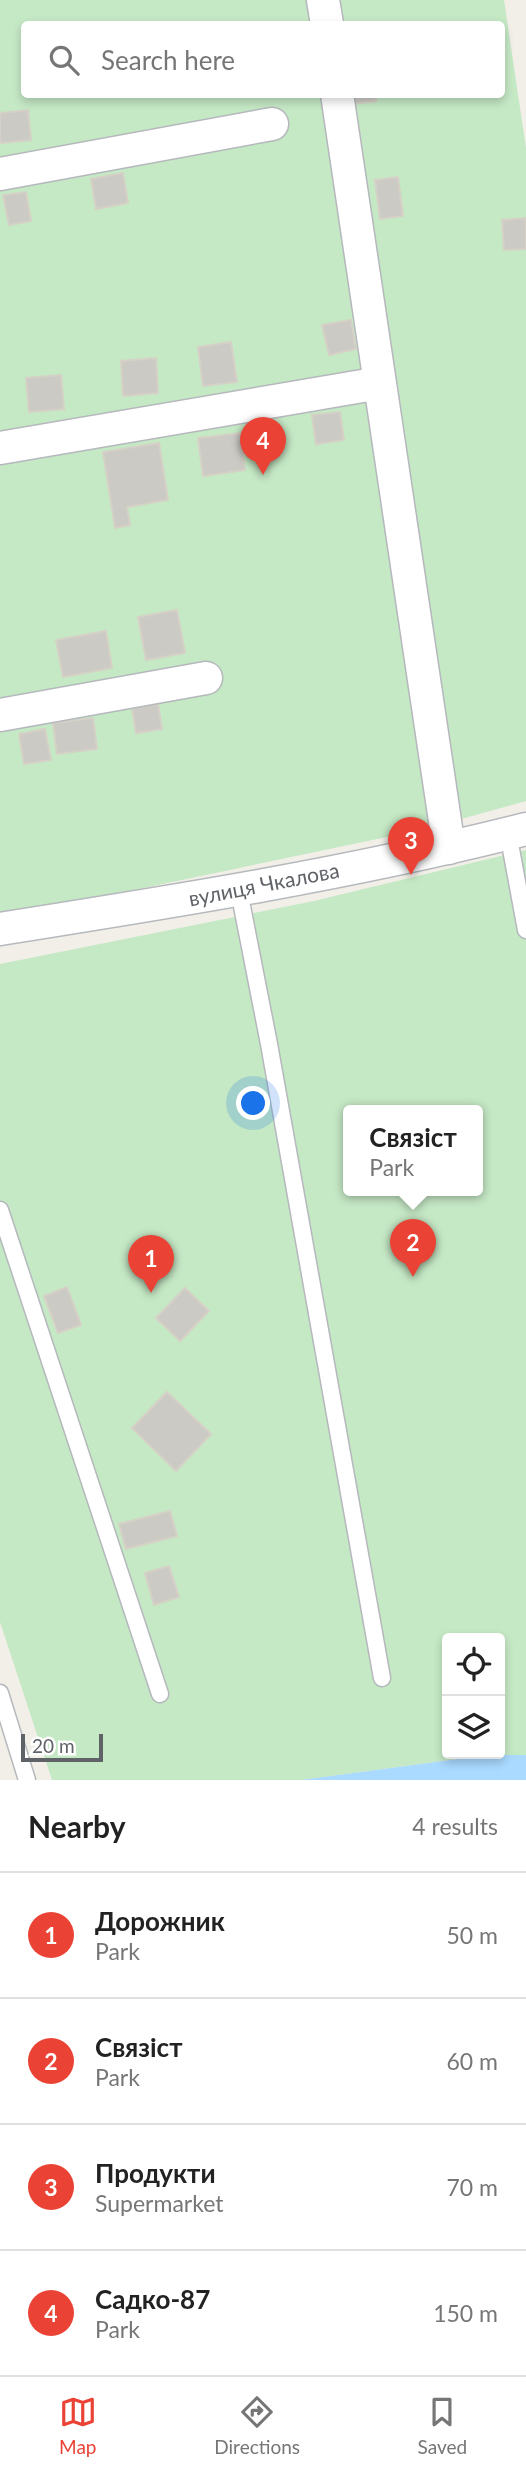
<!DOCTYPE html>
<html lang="en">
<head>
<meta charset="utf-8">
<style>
  body { margin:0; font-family:Lato,sans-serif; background:#f6f6f6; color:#222 }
  .controls { position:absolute; right:21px; bottom:21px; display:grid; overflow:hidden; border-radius:7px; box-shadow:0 4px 10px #0003 }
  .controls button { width:63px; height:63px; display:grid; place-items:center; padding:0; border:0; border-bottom:2px solid #e0e0e0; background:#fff; color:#222; font:35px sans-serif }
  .scale { position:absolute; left:21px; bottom:18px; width:82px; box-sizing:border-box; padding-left:7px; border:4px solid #5f6368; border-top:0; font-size:19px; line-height:24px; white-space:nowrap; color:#5f6368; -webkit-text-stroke:5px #fff; paint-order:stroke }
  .you { position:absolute; left:254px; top:1104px; width:24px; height:24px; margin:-18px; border:5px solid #fff; border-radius:50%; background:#1a73e8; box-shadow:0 0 0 10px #1a73e833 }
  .badge { display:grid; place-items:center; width:46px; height:46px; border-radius:50%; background:#ea4335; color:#fff; font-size:23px; font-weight:700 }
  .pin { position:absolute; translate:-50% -58px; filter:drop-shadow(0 2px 4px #0008) }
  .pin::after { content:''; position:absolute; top:37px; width:24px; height:21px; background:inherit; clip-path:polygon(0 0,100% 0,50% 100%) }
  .popup { position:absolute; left:343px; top:1105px; width:140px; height:91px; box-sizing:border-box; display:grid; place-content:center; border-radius:7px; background:#fff; filter:drop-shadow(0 2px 5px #0005); font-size:23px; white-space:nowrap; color:#767676 }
  .popup b { font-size:26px; color:#222 }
  .popup::after { content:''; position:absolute; left:50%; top:100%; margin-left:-14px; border:14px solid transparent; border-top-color:#fff }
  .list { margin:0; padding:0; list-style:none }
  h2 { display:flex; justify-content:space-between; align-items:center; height:91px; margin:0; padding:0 28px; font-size:30px }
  h2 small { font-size:23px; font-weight:400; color:#767676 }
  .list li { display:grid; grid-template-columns:46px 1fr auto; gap:21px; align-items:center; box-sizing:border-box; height:126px; padding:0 28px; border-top:2px solid #e0e0e0 }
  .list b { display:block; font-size:26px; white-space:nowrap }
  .list p { margin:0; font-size:23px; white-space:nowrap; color:#767676 }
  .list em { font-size:23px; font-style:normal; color:#767676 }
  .icon { flex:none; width:38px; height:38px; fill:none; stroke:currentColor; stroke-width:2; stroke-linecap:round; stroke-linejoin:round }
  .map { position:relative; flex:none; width:526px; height:1780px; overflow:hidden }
  .search { position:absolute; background:#fff; box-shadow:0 4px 10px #0003; left:21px; right:21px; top:21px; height:77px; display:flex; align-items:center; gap:18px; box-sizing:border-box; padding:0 24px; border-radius:7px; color:#767676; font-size:26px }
  .sheet { height:595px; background:#fff }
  nav { display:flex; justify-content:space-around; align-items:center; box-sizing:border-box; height:98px; border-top:2px solid #e0e0e0; background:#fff; font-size:19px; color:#767676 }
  nav a { display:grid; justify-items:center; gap:4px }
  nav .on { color:#ea4335 }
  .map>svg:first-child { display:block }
</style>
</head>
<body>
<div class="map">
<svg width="526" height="1780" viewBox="0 0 526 1780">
  <rect width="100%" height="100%" fill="#f1efe8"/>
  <path fill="#c5e8c5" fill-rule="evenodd" d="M0,0H504L526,148V801L425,829L0,918ZM24,24H502V94H24Z
    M526,850V1755H488L301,1780H52L0,1622V964L314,901ZM348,1111H478V1191H348ZM447,1638H500V1754H447Z"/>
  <path fill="#aadaff" d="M488,1755H526V1780H301Z"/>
  <path fill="#cccac5" stroke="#d6d1c6" stroke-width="2" d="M350,94H376V101L352,104Z
    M28,110L31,140L0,143V113Z
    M123,173L128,203L96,209L91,179Z
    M398,177L403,216L380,219L375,180Z
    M26,192L31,221L9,225L3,195Z
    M526,218V249L504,250L502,220Z
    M351,320L356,349L329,355L322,325Z
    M231,342L237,382L203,386L198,347Z
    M156,358L158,393L123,396L121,361Z
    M61,375L64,409L29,412L26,378Z
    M340,412L344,440L316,444L312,415Z
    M240,433L245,470L203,476L198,438Z
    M159,443L168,500L127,507L130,525L115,528L103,452Z
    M177,610L185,653L146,660L138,617Z
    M106,631L112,668L63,677L56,640Z
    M158,704L162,729L136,733L132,708Z
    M93,718L97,749L57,754L53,723Z
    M45,729L51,760L24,764L19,734Z
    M67,1287L81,1325L58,1333L44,1296Z
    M185,1288L209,1311L180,1341L156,1318Z
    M167,1392L211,1434L176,1471L132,1428Z
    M170,1511L177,1536L126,1549L119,1524Z
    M169,1566L179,1597L154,1605L145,1573Z"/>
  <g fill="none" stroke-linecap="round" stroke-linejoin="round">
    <defs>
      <path id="service" d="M508,833L526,930
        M239,891L269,1044L382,1678
        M0,1210L160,1694
        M0,1693L27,1780"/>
      <path id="minor" d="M323,0L327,24
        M337,94L449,848
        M0,174L272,124
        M0,448L380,383
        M0,715L206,678
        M0,929C177,901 353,873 526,829"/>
    </defs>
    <use href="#service" stroke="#b5b8bc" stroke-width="19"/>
    <use href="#minor" stroke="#b5b8bc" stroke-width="35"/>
    <use href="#service" stroke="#fff" stroke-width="16"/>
    <use href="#minor" stroke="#fff" stroke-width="32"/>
  </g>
  <g text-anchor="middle" stroke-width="6" stroke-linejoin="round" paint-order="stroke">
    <g font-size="21" fill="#5f6368" stroke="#fff">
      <text transform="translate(264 885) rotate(-11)" y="7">вулиця Чкалова</text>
    </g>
  </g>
</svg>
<div class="controls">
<button><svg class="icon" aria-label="locate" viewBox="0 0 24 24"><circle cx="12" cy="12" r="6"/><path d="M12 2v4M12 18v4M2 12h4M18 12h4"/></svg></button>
<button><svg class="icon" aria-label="layers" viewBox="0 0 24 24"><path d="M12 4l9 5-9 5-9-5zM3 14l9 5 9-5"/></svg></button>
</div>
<div class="scale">20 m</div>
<div class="you"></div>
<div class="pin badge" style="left:151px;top:1293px">1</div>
<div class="pin badge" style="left:413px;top:1277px">2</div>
<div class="popup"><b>Связіст</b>Park</div>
<div class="pin badge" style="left:411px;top:875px">3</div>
<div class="pin badge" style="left:263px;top:475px">4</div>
<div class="search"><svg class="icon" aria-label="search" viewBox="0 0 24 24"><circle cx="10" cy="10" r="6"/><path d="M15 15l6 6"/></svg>Search here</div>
</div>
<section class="sheet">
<h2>Nearby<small>4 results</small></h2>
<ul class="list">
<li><span class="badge">1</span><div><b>Дорожник</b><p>Park</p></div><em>50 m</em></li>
<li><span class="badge">2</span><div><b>Связіст</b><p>Park</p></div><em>60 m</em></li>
<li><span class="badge">3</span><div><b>Продукти</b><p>Supermarket</p></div><em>70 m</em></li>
<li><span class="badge">4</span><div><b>Садко-87</b><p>Park</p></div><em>150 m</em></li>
</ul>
</section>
<nav>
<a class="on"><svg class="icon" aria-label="map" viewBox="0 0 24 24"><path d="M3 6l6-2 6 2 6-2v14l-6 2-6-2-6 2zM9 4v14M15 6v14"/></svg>Map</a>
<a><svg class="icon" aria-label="directions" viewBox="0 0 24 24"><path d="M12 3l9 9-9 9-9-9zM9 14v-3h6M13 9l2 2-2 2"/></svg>Directions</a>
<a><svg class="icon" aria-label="saved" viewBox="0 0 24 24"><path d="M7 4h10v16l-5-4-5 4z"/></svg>Saved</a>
</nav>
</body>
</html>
